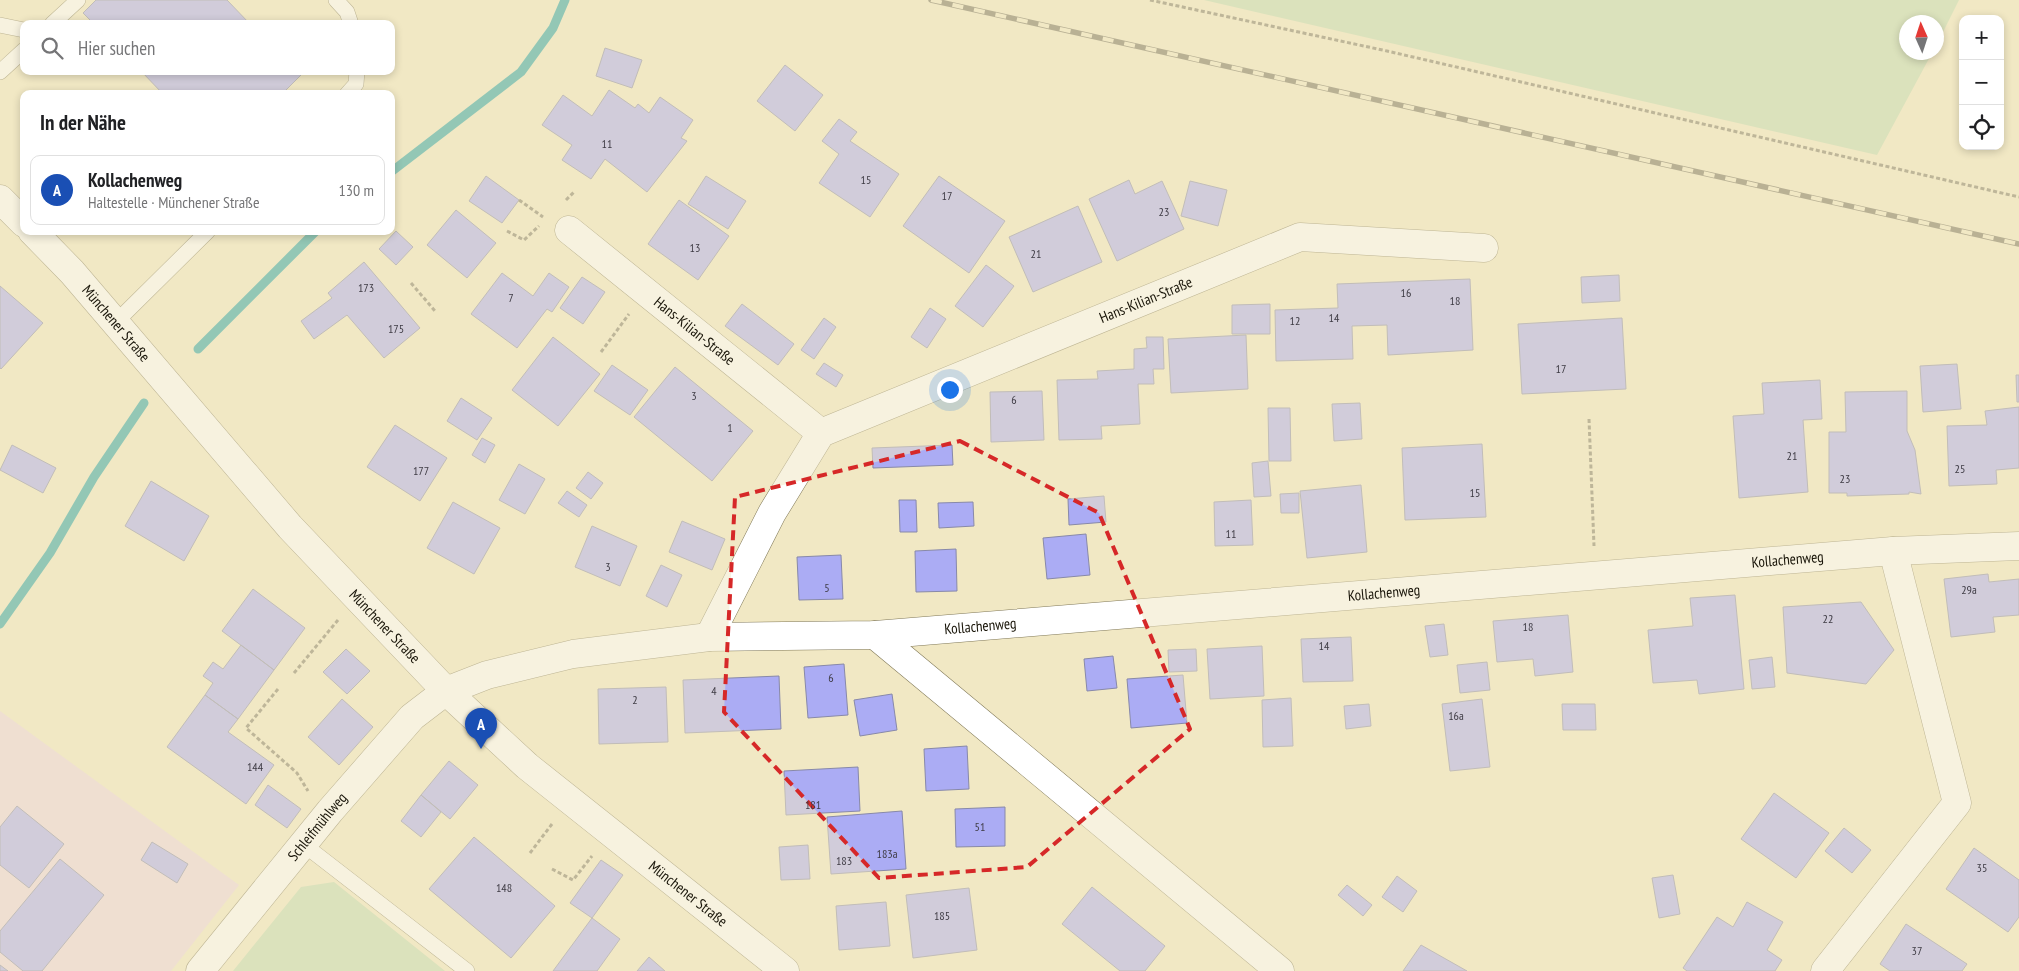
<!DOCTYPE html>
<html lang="de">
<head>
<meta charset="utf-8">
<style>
  body { margin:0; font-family:"PT Sans Narrow",sans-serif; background:#f6f6f6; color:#202124 }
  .controls { position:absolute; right:15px; top:15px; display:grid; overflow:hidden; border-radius:10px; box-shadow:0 2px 8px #0003 }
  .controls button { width:45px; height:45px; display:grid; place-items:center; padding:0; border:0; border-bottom:1px solid #e0e0e0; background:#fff; color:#202124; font:25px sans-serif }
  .compass { position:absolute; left:1899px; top:15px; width:45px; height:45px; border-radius:50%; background:#fff; box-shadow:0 2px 8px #0003; rotate:357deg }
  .you { position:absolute; left:949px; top:389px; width:18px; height:18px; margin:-12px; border:4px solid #fff; border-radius:50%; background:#1a73e8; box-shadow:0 0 0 8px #1a73e833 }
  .badge { display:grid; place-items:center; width:32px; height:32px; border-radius:50%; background:#1b6699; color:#fff; font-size:16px; font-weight:700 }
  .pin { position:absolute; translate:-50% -41px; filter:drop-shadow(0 1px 2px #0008) }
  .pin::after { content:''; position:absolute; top:26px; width:18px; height:15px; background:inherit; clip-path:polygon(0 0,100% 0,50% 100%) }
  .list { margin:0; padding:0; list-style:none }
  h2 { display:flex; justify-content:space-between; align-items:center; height:65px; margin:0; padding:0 20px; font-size:21px }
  h2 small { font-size:16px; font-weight:400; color:#757577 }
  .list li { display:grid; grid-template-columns:32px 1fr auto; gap:15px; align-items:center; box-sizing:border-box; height:70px; margin:0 10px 10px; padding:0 10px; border:1px solid #e0e0e0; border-radius:10px }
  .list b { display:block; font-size:19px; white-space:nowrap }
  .list p { margin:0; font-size:16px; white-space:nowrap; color:#757577 }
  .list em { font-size:16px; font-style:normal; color:#757577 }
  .icon { flex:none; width:28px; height:28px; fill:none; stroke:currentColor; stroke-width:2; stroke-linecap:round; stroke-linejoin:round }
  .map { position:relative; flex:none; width:2019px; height:971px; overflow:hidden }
  .search { position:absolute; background:#fff; box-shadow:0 2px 8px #0003; left:20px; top:20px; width:375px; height:55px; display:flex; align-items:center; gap:12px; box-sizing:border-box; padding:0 18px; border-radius:10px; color:#757577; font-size:19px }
  .panel { position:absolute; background:#fff; box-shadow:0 2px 8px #0003; left:20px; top:90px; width:375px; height:145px; border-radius:10px }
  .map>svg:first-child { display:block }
</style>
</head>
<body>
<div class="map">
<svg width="2019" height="971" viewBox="0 0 2019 971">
  <rect width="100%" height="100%" fill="#f1e8c4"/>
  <path fill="#eed6e1" d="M0,711L239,885L171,971H0Z"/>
  <path fill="#c1dbb1" d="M1204,0H1959L1937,44L1936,22H1906V52L1932,53L1877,155Z
    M334,882L445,971H233L301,887Z"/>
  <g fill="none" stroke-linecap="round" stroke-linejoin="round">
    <path stroke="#22a1a2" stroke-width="9" d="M391,172L521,72L553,28L565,0
      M198,349L316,231
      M0,624L50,553L94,477L144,403"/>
  </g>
  <path fill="#abacf4" stroke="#8889a9" d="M96,0H227L250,24H94L83,13Z
    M605,48L642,60L632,88L596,76Z
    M785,65L823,95L795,131L757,101Z
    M141,71H297L301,75L282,94H163Z
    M609,90L635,108L638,104L649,113L660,97L693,120L681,138L687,141L647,192L605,159L591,179L562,160L572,145L542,125L563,95L592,116Z
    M839,119L857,132L850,141L899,174L870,217L819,183L839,154L822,141Z
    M486,176L519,200L502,223L469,201Z
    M706,176L746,201L728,229L688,204Z
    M939,176L1005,221L969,273L903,226Z
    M1129,180L1135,194L1162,181L1184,229L1117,261L1089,199Z
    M1190,181L1227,190L1218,226L1181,216Z
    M679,200L729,236L698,280L648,244Z
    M1078,206L1102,262L1033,292L1009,237Z
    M456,210L496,243L467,278L427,245Z
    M396,231L413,247L396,265L379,249Z
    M364,262L420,328L384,358L347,315L314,339L301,321L332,298L328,293Z
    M986,265L1014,286L983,327L955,306Z
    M502,273L533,296L549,273L569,287L552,312L547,309L517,348L471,314Z
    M1619,275L1620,301L1582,303L1581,277Z
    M582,277L605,292L583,324L560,308Z
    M1470,279L1473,350L1388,355L1387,325L1352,326L1353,359L1276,361L1275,310L1338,308L1337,284Z
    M0,286L43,323L1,369L0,368Z
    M742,304L794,344L778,365L725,326Z
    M1270,304V334H1232V305Z
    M930,308L946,319L927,348L911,337Z
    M824,318L836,327L814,359L801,350Z
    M1622,318L1626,389L1522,394L1518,324Z
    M1246,335L1248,389L1171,393L1168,339Z
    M553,337L600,374L558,426L512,390Z
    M1146,337H1163L1164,369H1153L1154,384H1138L1140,424L1101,426L1102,439L1059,440L1057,380L1098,379L1097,371L1134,369V349L1147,348Z
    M824,363L843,375L836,387L816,374Z
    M1957,364L1961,409L1923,412L1920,366Z
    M612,365L648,390L630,415L594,391Z
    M675,367L753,431L712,481L634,417Z
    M2016,375H2019V402H2017Z
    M1820,380L1822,419L1803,420L1808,492L1739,498L1733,416L1764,414L1762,383Z
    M1042,391L1044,440L991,442L990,392Z
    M1907,391V431L1915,450L1921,494L1909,492V494L1847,496V493H1829V432H1846L1845,392Z
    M461,398L492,418L477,440L447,421Z
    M1360,403L1362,439L1334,441L1332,404Z
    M2019,407V468L1996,470L1997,484L1949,486L1947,426L1987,425L1985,411Z
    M1268,408H1290L1291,461H1269Z
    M395,425L447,458L420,501L367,467Z
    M482,438L495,445L485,463L472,455Z
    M1482,444L1486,517L1405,520L1402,448Z
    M12,445L56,468L43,493L0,470Z
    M952,445L953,465L873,468L872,448Z
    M1268,461L1271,496L1254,497L1252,463Z
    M519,464L545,479L525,514L499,500Z
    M588,472L603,483L591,499L576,488Z
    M151,481L209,516L184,561L125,526Z
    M1361,485L1367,552L1307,558L1300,491Z
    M567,491L587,505L579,517L558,503Z
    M1299,493V513H1281L1280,494Z
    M1104,496L1106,522L1069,525L1068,499Z
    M899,500H916L917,532H900Z
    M1251,500L1253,545L1215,546L1214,502Z
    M453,502L500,528L474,574L427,548Z
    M973,502L974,526L939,528L938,503Z
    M682,521L725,539L712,570L669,552Z
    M592,526L637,546L620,586L575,567Z
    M1086,534L1090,575L1047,579L1043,538Z
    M956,549L957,591L916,592L915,551Z
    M841,555L843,599L799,600L797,557Z
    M661,565L682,575L667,607L646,596Z
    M1988,574L1989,582L2019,579V615L1993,617L1995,632L1951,637L1944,579Z
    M253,589L305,628L274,670L222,631Z
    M1735,595L1744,689L1699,694L1697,680L1653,683L1648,630L1693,626L1690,598Z
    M1861,602L1894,650L1866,684L1787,673L1783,607Z
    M1568,615L1573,672L1535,676L1533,659L1497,662L1493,621Z
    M1444,624L1448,655L1430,657L1425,626Z
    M1351,637L1353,681L1303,682L1301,639Z
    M241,645L274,670L238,719L205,695L213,683L203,676L213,662L223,669Z
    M1262,646L1264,696L1210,699L1207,649Z
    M346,649L370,671L347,694L323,672Z
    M1196,649L1197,671L1169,672L1168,650Z
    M1113,656L1117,688L1087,691L1084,659Z
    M1772,657L1775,687L1752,689L1749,660Z
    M1487,662L1490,690L1460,693L1457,665Z
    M844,664L848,715L808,718L804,667Z
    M1183,675L1187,723L1131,728L1127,679Z
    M779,676L781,729L685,733L683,680Z
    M666,687L668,742L599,744L598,689Z
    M892,694L897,730L860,736L854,700Z
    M205,695L238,719L228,732L274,765L246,804L167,747Z
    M1291,698L1293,746L1263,747L1262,700Z
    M342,699L373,727L339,765L308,737Z
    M1482,699L1490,767L1450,771L1442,704Z
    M1369,704L1371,726L1346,729L1344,706Z
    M1562,704H1595L1596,730H1563Z
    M967,746L969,789L926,791L924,749Z
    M449,761L478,785L450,819L421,795Z
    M858,767L860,811L786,815L784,771Z
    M268,785L301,809L287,828L255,805Z
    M1774,793L1829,833L1796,878L1741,839Z
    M421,795L441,812L421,837L401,821Z
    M17,806L64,844L29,888L0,865V827Z
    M1005,807V846L956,847L955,809Z
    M902,811L906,869L831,874L827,817Z
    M1844,828L1871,850L1852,873L1825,851Z
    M474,837L555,906L511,958L429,889Z
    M152,842L188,864L177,883L141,860Z
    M808,845L810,879L781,880L779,847Z
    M1974,848L2019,880V917L2008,932L1946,889Z
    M60,859L104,895L42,971H23L0,952V931Z
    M601,860L623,875L592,918L570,903Z
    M1673,875L1680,914L1659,918L1652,878Z
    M1397,876L1417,891L1403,912L1382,897Z
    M1347,885L1372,905L1363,916L1338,895Z
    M1092,887L1165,946L1145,971H1120L1062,924Z
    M969,888L977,950L913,958L906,895Z
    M886,902L890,946L839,950L836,906Z
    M1747,902L1783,922L1767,950L1782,960L1775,971H1687L1683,968L1717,917L1733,927Z
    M592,918L620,939L597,971H553Z
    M1906,924L1967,964L1962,971H1890L1880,964Z
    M1421,945L1467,971H1403Z
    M649,957L665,971H637Z
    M0,965L8,971H0Z"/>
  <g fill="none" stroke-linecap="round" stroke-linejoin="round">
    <defs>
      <path id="service" d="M336,0L347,12L351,24
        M52,24L78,0
        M0,25L24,30
        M0,72L24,50
        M347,94L356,84L357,71
        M115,323L208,231
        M303,844L467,971"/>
      <g id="minor">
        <path id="s1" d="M569,230L821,433"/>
        <path d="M875,635L1280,971"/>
        <path id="s2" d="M709,637L772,513L821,433L1300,237L1484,248"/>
        <path id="s3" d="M200,971L330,811L412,717L446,691L487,675L573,654L709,637L875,635L1893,551L2019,546"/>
        <path d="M1825,971L1957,803L1893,551"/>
      </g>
      <g id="secondary">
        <path d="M0,199L24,223"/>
        <path id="s4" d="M32,231L72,272L290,527L446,691L527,766L785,971"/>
      </g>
    </defs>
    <use href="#service" stroke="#817958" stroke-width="16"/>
    <use href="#minor" stroke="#817958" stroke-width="29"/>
    <use href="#secondary" stroke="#817958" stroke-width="29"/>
    <path stroke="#827b64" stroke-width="3" stroke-dasharray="4 2.5" stroke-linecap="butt" d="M1150,0L1387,51L2019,197
      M519,200L543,217
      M566,200L574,192
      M507,231L524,240L539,226
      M411,283L435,311
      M601,352L629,314
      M1589,419L1594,546
      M294,673L338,620
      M278,689L246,728L297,773L308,791
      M530,853L552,824
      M552,869L573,880L592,856"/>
    <use href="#service" stroke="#fff" stroke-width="15"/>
    <use href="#minor" stroke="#fff" stroke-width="28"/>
    <use href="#secondary" stroke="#fff" stroke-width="28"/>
    <defs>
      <path id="rail" d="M931,0L2019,244"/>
    </defs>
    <use href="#rail" stroke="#756f59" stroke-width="5.5"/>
    <use href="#rail" stroke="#f1e8c4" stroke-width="4" stroke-dasharray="11" stroke-linecap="butt"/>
  </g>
  <path d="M0 0H2019V971H0ZM960,441L1099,513L1190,729L1027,867L879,878L724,712L735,497Z" fill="#f1e8c4" fill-opacity=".55" fill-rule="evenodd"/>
  <path fill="none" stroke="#d62828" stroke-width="4" stroke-dasharray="10 6" stroke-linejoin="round" d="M960,441L1099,513L1190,729L1027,867L879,878L724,712L735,497Z"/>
  <g text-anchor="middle" stroke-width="4" stroke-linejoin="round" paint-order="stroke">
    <g font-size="12" fill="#3e3b44">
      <text x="607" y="148">11</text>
      <text x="866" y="184">15</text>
      <text x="947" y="200">17</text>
      <text x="1164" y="216">23</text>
      <text x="695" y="252">13</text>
      <text x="1036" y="258">21</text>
      <text x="366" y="292">173</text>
      <text x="1406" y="297">16</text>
      <text x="511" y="302">7</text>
      <text x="1455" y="305">18</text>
      <text x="1334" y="322">14</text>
      <text x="1295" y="325">12</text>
      <text x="396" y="333">175</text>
      <text x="1561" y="373">17</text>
      <text x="694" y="400">3</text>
      <text x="1014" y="404">6</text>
      <text x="730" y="432">1</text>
      <text x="1792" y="460">21</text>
      <text x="1960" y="473">25</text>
      <text x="421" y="475">177</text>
      <text x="1845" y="483">23</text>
      <text x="1475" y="497">15</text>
      <text x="1231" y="538">11</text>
      <text x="608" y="571">3</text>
      <text x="827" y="592">5</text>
      <text x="1969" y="594">29a</text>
      <text x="1828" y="623">22</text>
      <text x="1528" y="631">18</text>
      <text x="1324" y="650">14</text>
      <text x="831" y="682">6</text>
      <text x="714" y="695">4</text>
      <text x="635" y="704">2</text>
      <text x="1456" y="720">16a</text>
      <text x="255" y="771">144</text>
      <text x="813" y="809">181</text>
      <text x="980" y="831">51</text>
      <text x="887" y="858">183a</text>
      <text x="844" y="865">183</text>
      <text x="1982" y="872">35</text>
      <text x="504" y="892">148</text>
      <text x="942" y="920">185</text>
      <text x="1917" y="955">37</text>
    </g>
    <g font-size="15" fill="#191509" stroke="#f1e8c4">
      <text dy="5" stroke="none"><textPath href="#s2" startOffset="584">Hans-Kilian-Straße</textPath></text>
      <text dy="5" stroke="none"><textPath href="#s4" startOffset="125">Münchener Straße</textPath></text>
      <text dy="5" stroke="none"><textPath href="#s1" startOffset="161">Hans-Kilian-Straße</textPath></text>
      <text dy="5" stroke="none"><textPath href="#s3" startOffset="1725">Kollachenweg</textPath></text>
      <text dy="5" stroke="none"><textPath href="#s3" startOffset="1320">Kollachenweg</textPath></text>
      <text dy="5" stroke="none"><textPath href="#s3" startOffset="915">Kollachenweg</textPath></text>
      <text dy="5" stroke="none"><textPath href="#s4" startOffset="530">Münchener Straße</textPath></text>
      <text dy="5" stroke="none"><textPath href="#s3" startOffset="186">Schleifmühlweg</textPath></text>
      <text dy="5" stroke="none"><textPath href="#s4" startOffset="935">Münchener Straße</textPath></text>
    </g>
  </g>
</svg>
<div class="controls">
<button>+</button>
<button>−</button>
<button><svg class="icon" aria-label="locate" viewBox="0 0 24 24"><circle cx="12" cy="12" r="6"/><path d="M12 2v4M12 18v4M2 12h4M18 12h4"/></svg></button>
</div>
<svg class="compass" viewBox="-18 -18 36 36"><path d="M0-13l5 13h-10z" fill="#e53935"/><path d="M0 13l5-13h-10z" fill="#757577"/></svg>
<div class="you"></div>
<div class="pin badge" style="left:481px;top:749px;background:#1a4fb4">A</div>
<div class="search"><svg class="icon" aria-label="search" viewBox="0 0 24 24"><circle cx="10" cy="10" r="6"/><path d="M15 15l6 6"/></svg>Hier suchen</div>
<section class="panel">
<h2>In der Nähe<small></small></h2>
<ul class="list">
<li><span class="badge" style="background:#1a4fb4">A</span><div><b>Kollachenweg</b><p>Haltestelle · Münchener Straße</p></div><em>130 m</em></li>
</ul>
</section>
</div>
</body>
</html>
